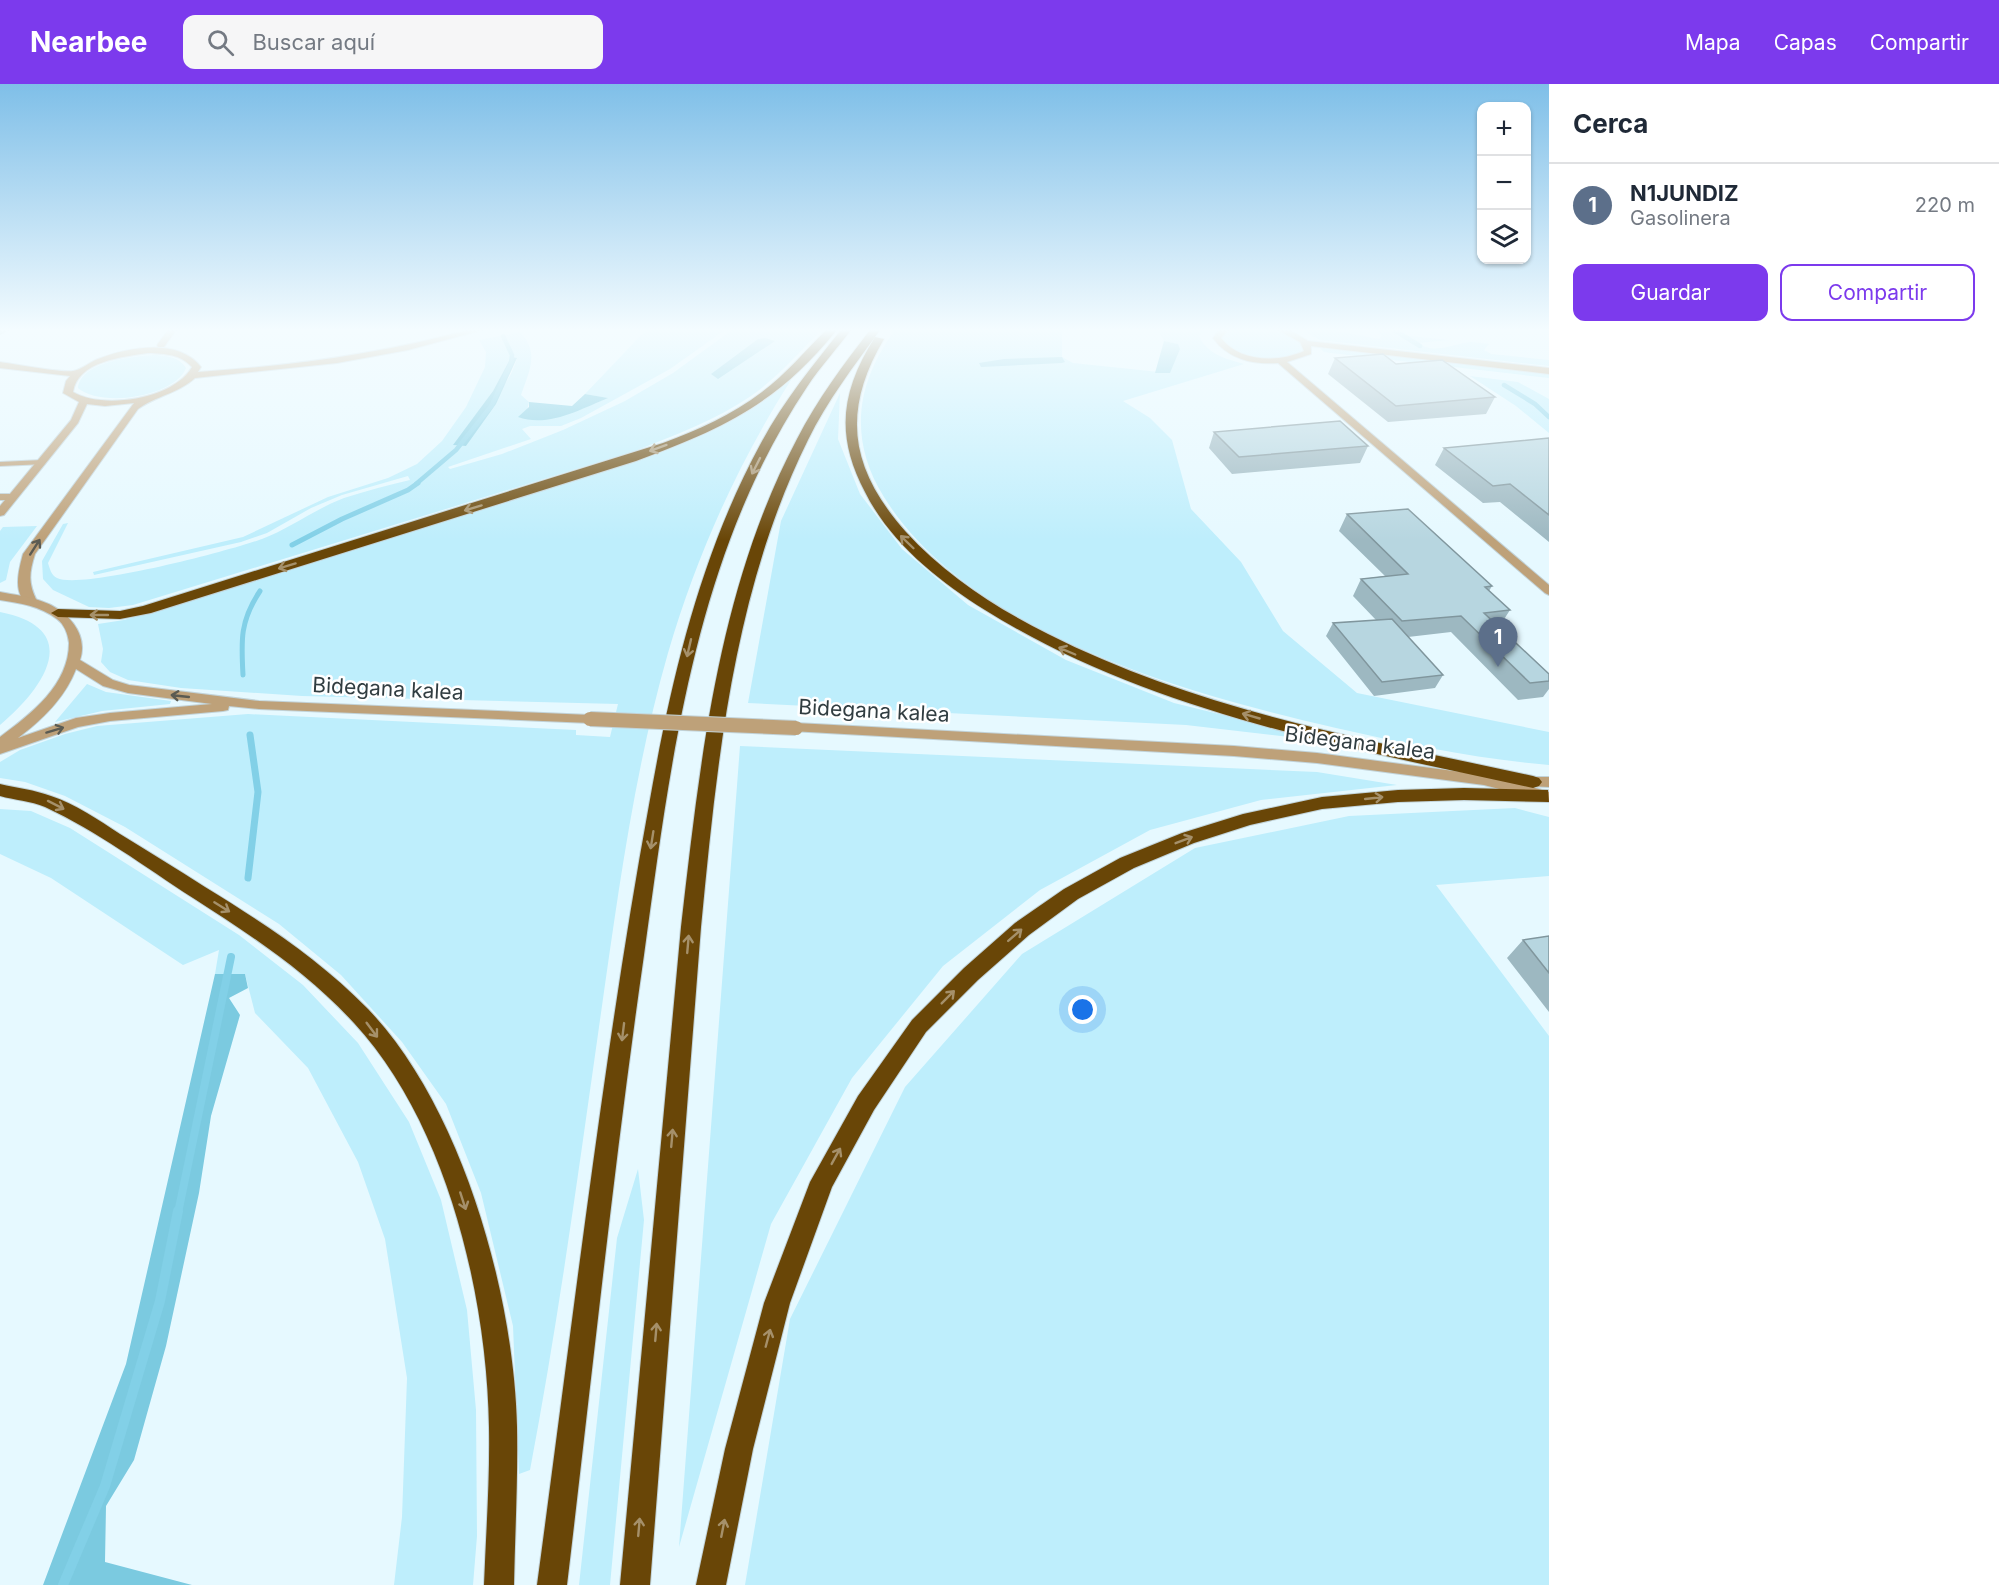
<!DOCTYPE html>
<html lang="es">
<head>
<meta charset="utf-8">
<style>
  body { margin:0; font-family:Inter,sans-serif; background:#f6f6f7; color:#1f2937 }
  .controls { position:absolute; right:18px; top:18px; display:grid; overflow:hidden; border-radius:12px; box-shadow:0 2px 4px #0004 }
  .controls button { width:54px; height:54px; display:grid; place-items:center; padding:0; border:0; border-bottom:2px solid #e0e1e3; background:#fff; color:#1f2937; font:30px sans-serif }
  .you { position:absolute; left:1083px; top:926px; width:21px; height:21px; margin:-15px; border:4px solid #fff; border-radius:50%; background:#1a73e8; box-shadow:0 0 0 9px #1a73e833 }
  .badge { display:grid; place-items:center; width:39px; height:39px; border-radius:50%; background:#7c3aed; color:#fff; font-size:20px; font-weight:700 }
  .pin { position:absolute; translate:-50% -50px; filter:drop-shadow(0 2px 3px #0008) }
  .pin::after { content:''; position:absolute; top:32px; width:21px; height:18px; background:inherit; clip-path:polygon(0 0,100% 0,50% 100%) }
  .list { margin:0; padding:0; list-style:none }
  h2 { display:flex; justify-content:space-between; align-items:center; height:78px; margin:0; padding:0 24px; font-size:26px }
  h2 small { font-size:20px; font-weight:400; color:#747a83 }
  .list li { display:grid; grid-template-columns:39px 1fr auto; gap:18px; align-items:center; box-sizing:border-box; height:84px; padding:0 24px; border-top:2px solid #e0e1e3 }
  .list b { display:block; font-size:22px; white-space:nowrap }
  .list p { margin:0; font-size:20px; white-space:nowrap; color:#747a83 }
  .list em { font-size:20px; font-style:normal; color:#747a83 }
  .actions { display:flex; gap:12px; padding:18px 24px }
  .actions a { flex:1; padding:14px 0; border:2px solid #7c3aed; border-radius:12px; text-align:center; font-size:21px; color:#7c3aed }
  .actions .main { background:#7c3aed; color:#fff }
  .icon { flex:none; width:33px; height:33px; fill:none; stroke:currentColor; stroke-width:2; stroke-linecap:round; stroke-linejoin:round }
  .map { position:relative; flex:none; width:1549px; height:1501px; overflow:hidden }
  header { display:flex; align-items:center; gap:36px; box-sizing:border-box; height:84px; padding:0 30px; background:#7c3aed; color:#fff }
  header strong { font-size:28px }
  nav { display:flex; gap:33px; margin-inline-start:auto; font-size:21px }
  .search { width:420px; height:54px; background:#f6f6f7; display:flex; align-items:center; gap:15px; box-sizing:border-box; padding:0 21px; border-radius:12px; color:#747a83; font-size:22px }
  main { display:flex }
  aside { flex:1; background:#fff }
  .map>svg:first-child { display:block }
</style>
</head>
<body>
<header>
<strong>Nearbee</strong>
<div class="search"><svg class="icon" aria-label="search" viewBox="0 0 24 24"><circle cx="10" cy="10" r="6"/><path d="M15 15l6 6"/></svg>Buscar aquí</div>
<nav><a>Mapa</a><a>Capas</a><a>Compartir</a></nav>
</header>
<main>
<div class="map">
<svg width="1549" height="1501" viewBox="0 0 1549 1501">
  <rect width="100%" height="100%" fill="#e6f9ff"/>
  <path fill="#beeefc" fill-rule="evenodd" d="M646,246H725L670,285L581,334L561,342H530L522,345L531,355L448,383L450,385L502,370L563,346L625,317L673,289L732,246H822C799,268 777,294 751,312C716,336 675,351 635,367L133,521L109,524L89,523L53,506L43,495L42,477L63,440L68,439L48,479C50,485 51,491 57,494C81,506 233,466 262,455C291,444 315,425 344,414C366,407 388,401 410,396L408,392L342,411L311,424L267,449L241,458L94,491L93,488L243,453L328,413L388,394L417,380L442,357L466,323L485,283L486,268L479,256L520,248C540,268 529,288 521,311L529,318L525,335C563,334 573,329 607,314L585,310ZM774,256L718,294L712,290L733,275ZM511,273L517,275L511,290L466,362L454,361L493,307Z
    M895,246H1062V273L1073,279L1169,289L1178,260L1164,257L1158,246H1204L1199,252C1207,270 1226,275 1244,280L1123,317L1150,334L1172,356L1191,425L1241,478L1283,547L1357,609L1549,648V681C1477,675 1407,660 1336,644C1188,610 969,550 884,413C848,355 856,299 895,246Z
    M1229,246C1248,246 1295,240 1303,264C1294,282 1246,274 1231,265C1228,263 1225,258 1221,255L1222,251Z
    M1302,246H1333L1379,255L1382,252L1376,246H1393L1402,251L1449,256L1418,259C1434,271 1452,260 1470,258C1476,258 1483,259 1489,260L1484,266L1491,270L1549,276V282L1320,256Z
    M1320,264L1549,289V294L1331,269L1324,268Z
    M156,271C168,272 179,273 186,284C175,313 101,324 78,304C81,277 134,272 156,271Z
    M1470,292L1518,298L1549,315V349L1516,322Z
    M787,296H791C737,381 696,473 668,569C633,691 617,818 599,943C578,1091 558,1239 530,1386L519,1390L513,1242L481,1109L446,1020L402,958L341,891L279,840L125,743L65,712L25,698L0,694V678L20,666L65,650L97,642L248,630L576,646V651L610,653L618,620L302,612L181,604L128,596L110,588L101,578L103,565L98,540L124,536L264,494L650,371C704,351 741,332 787,296Z
    M840,309L838,355L860,410L902,465L968,521L1066,576L1174,619L1334,658L1186,641L748,619L781,437Z
    M37,442L10,478L6,496L0,499V447L3,443Z
    M0,528C86,545 43,605 0,641Z
    M87,600L106,608L171,617L170,620L102,627L55,638Z
    M740,662L1317,688L1397,701L1261,716L1150,746L1040,806L943,882L852,994L771,1140L679,1463Z
    M1515,724L1549,733V792L1436,801L1549,952V1501H745L790,1235L905,1003L1022,870L1195,764L1349,732Z
    M0,725L31,727L70,744L239,851L303,901L358,959L409,1038L441,1116L467,1226L476,1326L477,1452L473,1501H394L402,1433L407,1294L385,1155L358,1078L308,984L255,929L245,890H215L219,866L183,881L51,794L0,770Z
    M638,1085L644,1136L610,1501H579L617,1154Z"/>
  <path fill="#7bcae0" d="M765,254L775,257L718,295L711,290L758,255Z
    M1164,257L1178,260L1180,265L1170,289H1155Z
    M511,273L517,274L496,320L466,362L453,361L493,307Z
    M1062,273L1065,278L1062,279L981,283L979,279L1004,275Z
    M585,310L608,314C581,325 548,344 518,333L529,323V318L572,322Z
    M215,890H245L248,904L229,914L240,931L211,1032L199,1109L166,1262L134,1376L106,1422L105,1478L192,1501H43L126,1280Z"/>
  <g fill="none" stroke-linecap="round" stroke-linejoin="round">
    <path stroke="#82d0e7" stroke-width="4.5" d="M1394,246L1420,262
      M1504,301L1535,320L1549,333
      M416,400L456,366L492,321L511,279L512,271L503,252"/>
    <path stroke="#82d0e7" stroke-width="5" d="M292,461L342,435L408,406L418,399
      M243,591C241,556 240,537 260,507"/>
    <path stroke="#82d0e7" stroke-width="7" d="M248,794L258,708L250,651"/>
    <path stroke="#82d0e7" stroke-width="8" d="M178,1129L231,873"/>
    <path stroke="#82d0e7" stroke-width="10" d="M63,1501L105,1402L160,1217L178,1127"/>
    <defs>
      <path id="service" d="M42,376H45V380L0,382V378Z
        M0,410H13L17,413L13,416H0Z"/>
      <path id="pedestrian" d="M168,246H176L164,263H158L157,261Z"/>
      <path id="minor" d="M468,246H482L408,266L337,279L195,294C179,309 156,312 138,325L35,470C29,489 28,499 37,517L31,521C11,513 19,485 23,470L134,319L105,322L87,320L78,339L4,431L0,432V422L71,336L79,318L63,309L66,297L70,292L0,284V278C16,280 60,289 73,287C81,286 90,278 98,275C129,263 178,254 201,283L198,288C290,282 380,270 468,246ZM148,269C166,270 180,270 192,283C174,315 103,326 73,308C78,277 122,273 148,269Z
        M1219,246H1228L1221,254C1239,278 1278,279 1304,267L1300,258L1278,246H1290L1308,257L1549,284V290L1311,262V270L1287,278L1549,501V511L1545,509L1278,279C1253,281 1228,275 1213,254Z"/>
      <path id="tertiary" d="M0,508C14,511 28,512 41,517C66,525 89,549 80,576L113,596L129,601L259,617L590,631L597,635L590,639L259,625L229,622L228,626L223,627L110,637L78,643L0,670V653C31,630 69,601 69,559C68,550 64,540 57,535C40,522 20,519 0,516ZM76,585L103,602L128,609L212,620L110,629L76,634L18,654C42,636 65,614 76,585Z
        M796,639L1234,662L1317,669L1484,691L1517,700L1518,693H1549V703L1528,702L1549,708V718L1484,701L1317,679L1234,672L791,647L789,644L791,641Z"/>
      <path id="motorway" d="M826,246L836,247C777,320 722,345 636,377L151,529L120,535L58,533L51,529L58,525L120,527L143,522L663,359C698,346 732,331 762,308C786,290 805,267 826,246Z
        M841,246H851C837,265 820,283 807,303C783,339 762,378 745,418C684,560 665,719 644,871C614,1080 592,1291 567,1501H537C561,1323 583,1145 609,967C621,885 634,803 649,721C671,596 700,471 761,359C783,318 812,282 841,246Z
        M870,246H880C854,282 827,317 808,356C733,507 717,678 701,843L650,1501H620L681,843C700,679 718,504 797,355C817,316 843,281 870,246Z
        M875,253L884,255C841,328 850,385 906,448C945,491 996,524 1048,550C1200,627 1368,656 1533,692L1539,694L1542,698L1539,702L1533,704C1346,663 1150,629 985,526C937,496 890,458 865,408C835,351 841,307 875,253Z
        M0,700C17,704 35,706 51,712C75,720 99,736 120,750C148,767 177,785 205,803C265,840 318,874 368,925C462,1023 514,1210 517,1343C518,1396 515,1449 514,1501H484C486,1448 490,1395 489,1343C487,1210 446,1038 354,939C306,887 252,852 193,814C145,783 97,747 45,723C31,717 14,716 0,712Z
        M1464,704L1548,706L1549,718L1464,716L1398,718L1322,725L1250,741L1194,759L1134,784L1078,815L1029,851L978,896L926,948L874,1026L832,1103L790,1219L753,1365L726,1501H696L725,1365L764,1219L810,1098L858,1012L912,936L964,884L1015,839L1064,805L1120,774L1182,749L1243,730L1322,713L1398,706Z"/>
    </defs>
    <use href="#service" stroke="#c2d3d9" stroke-width="2"/>
    <use href="#pedestrian" stroke="#c2d3d9" stroke-width="2"/>
    <use href="#minor" stroke="#c2d3d9" stroke-width="2"/>
    <use href="#tertiary" stroke="#c2d3d9" stroke-width="2"/>
    <use href="#motorway" stroke="#c2d3d9" stroke-width="2"/>
    <use href="#service" fill="#bea179" fill-rule="evenodd"/>
    <use href="#pedestrian" fill="#bea179" fill-rule="evenodd"/>
    <use href="#minor" fill="#bea179" fill-rule="evenodd"/>
    <use href="#tertiary" fill="#bea179" fill-rule="evenodd"/>
    <use href="#motorway" fill="#694607" fill-rule="evenodd"/>
    <defs>
      <path id="tertiary-bridge" d="M590,635L796,644"/>
    </defs>
    <use href="#tertiary-bridge" stroke="#c2d3d9" stroke-width="16" stroke-linecap="butt"/>
    <use href="#tertiary-bridge" stroke="#bea179" stroke-width="14"/>
  </g>
  <path fill="#9db8c1" d="M1335,274L1396,280L1495,313L1486,330L1388,338L1328,290Z
    M1214,348L1368,362L1360,379L1232,390L1209,364Z
    M1549,354V458L1500,418L1483,419L1435,381L1444,364Z
    M1347,430L1492,502L1489,507L1510,526L1499,543L1549,590V605L1543,613L1518,616L1451,548L1408,553L1443,591L1435,604L1374,612L1326,552L1333,539L1376,536L1353,512L1361,495L1385,492L1339,447Z
    M1549,852V928L1507,874L1523,856Z"/>
  <path fill="#80969d" d="M0,246H10L0,251Z"/>
  <path fill="#b7d6e0" stroke="#80969d" stroke-width="1.5" d="M1383,270L1396,280L1442,276L1495,313L1396,322L1335,274Z
    M1340,337L1368,362L1239,373L1214,348Z
    M1549,354V431L1510,400L1493,402L1444,364Z
    M1408,425L1492,502L1485,503L1510,526L1484,529L1549,590V597L1530,599L1461,532L1402,537L1361,495L1408,490L1347,430Z
    M1392,535L1443,591L1382,598L1333,539Z
    M1549,852V889L1523,856Z"/>
  <defs><path id="oneway-shaft" d="M-6 0H5M1.5-3L5.5 0L1.5 3" fill="none" stroke-width="1.6" stroke-linecap="round" stroke-linejoin="round" transform="scale(1.5)"/></defs>
  <g stroke="#a5906a">
    <use href="#oneway-shaft" transform="translate(658 364) rotate(160)"/>
    <use href="#oneway-shaft" transform="translate(756 382) rotate(117)"/>
    <use href="#oneway-shaft" transform="translate(473 424) rotate(163)"/>
    <use href="#oneway-shaft" transform="translate(907 458) rotate(-136)"/>
    <use href="#oneway-shaft" transform="translate(287 482) rotate(163)"/>
    <use href="#oneway-shaft" transform="translate(99 531) rotate(-180)"/>
    <use href="#oneway-shaft" transform="translate(689 564) rotate(103)"/>
    <use href="#oneway-shaft" transform="translate(1067 567) rotate(-157)"/>
    <use href="#oneway-shaft" transform="translate(1251 632) rotate(-164)"/>
    <use href="#oneway-shaft" transform="translate(1374 714) rotate(-6)"/>
    <use href="#oneway-shaft" transform="translate(56 721) rotate(27)"/>
    <use href="#oneway-shaft" transform="translate(652 756) rotate(99)"/>
    <use href="#oneway-shaft" transform="translate(1184 756) rotate(-21)"/>
    <use href="#oneway-shaft" transform="translate(222 823) rotate(32)"/>
    <use href="#oneway-shaft" transform="translate(1015 851) rotate(-41)"/>
    <use href="#oneway-shaft" transform="translate(688 860) rotate(-85)"/>
    <use href="#oneway-shaft" transform="translate(948 913) rotate(-45)"/>
    <use href="#oneway-shaft" transform="translate(372 946) rotate(53)"/>
    <use href="#oneway-shaft" transform="translate(623 948) rotate(97)"/>
    <use href="#oneway-shaft" transform="translate(672 1054) rotate(-85)"/>
    <use href="#oneway-shaft" transform="translate(836 1072) rotate(-61)"/>
    <use href="#oneway-shaft" transform="translate(463 1117) rotate(72)"/>
    <use href="#oneway-shaft" transform="translate(656 1248) rotate(-85)"/>
    <use href="#oneway-shaft" transform="translate(768 1254) rotate(-75)"/>
    <use href="#oneway-shaft" transform="translate(639 1443) rotate(-85)"/>
    <use href="#oneway-shaft" transform="translate(723 1444) rotate(-79)"/>
  </g>
  <g stroke="#5b5b52">
    <use href="#oneway-shaft" transform="translate(35 463) rotate(-57)"/>
    <use href="#oneway-shaft" transform="translate(180 612) rotate(-174)"/>
    <use href="#oneway-shaft" transform="translate(55 646) rotate(-17)"/>
  </g>
  <linearGradient id="sky" x2="0" y2="1"><stop stop-color="#7fbfe8"/><stop offset="0.54" stop-color="#f4fcff"/><stop offset="1" stop-color="#f4fcff" stop-opacity="0"/></linearGradient>
  <rect width="1549" height="456" fill="url(#sky)"/>
  <g text-anchor="middle" stroke-width="5" stroke-linejoin="round" paint-order="stroke">
    <g font-size="21" fill="#313d41" stroke="#fff">
      <text transform="translate(388 605) rotate(3)" y="7">Bidegana kalea</text>
      <text transform="translate(874 627) rotate(3)" y="7">Bidegana kalea</text>
      <text transform="translate(1360 659) rotate(7)" y="7">Bidegana kalea</text>
    </g>
  </g>
</svg>
<div class="controls">
<button>+</button>
<button>−</button>
<button><svg class="icon" aria-label="layers" viewBox="0 0 24 24"><path d="M12 4l9 5-9 5-9-5zM3 14l9 5 9-5"/></svg></button>
</div>
<div class="you"></div>
<div class="pin badge" style="left:1498px;top:583px;background:#5c6f8a">1</div>
</div>
<aside>
<h2>Cerca<small></small></h2>
<ul class="list">
<li><span class="badge" style="background:#5c6f8a">1</span><div><b>N1JUNDIZ</b><p>Gasolinera</p></div><em>220 m</em></li>
</ul>
<div class="actions"><a class="main">Guardar</a><a>Compartir</a></div>
</aside>
</main>
</body>
</html>
